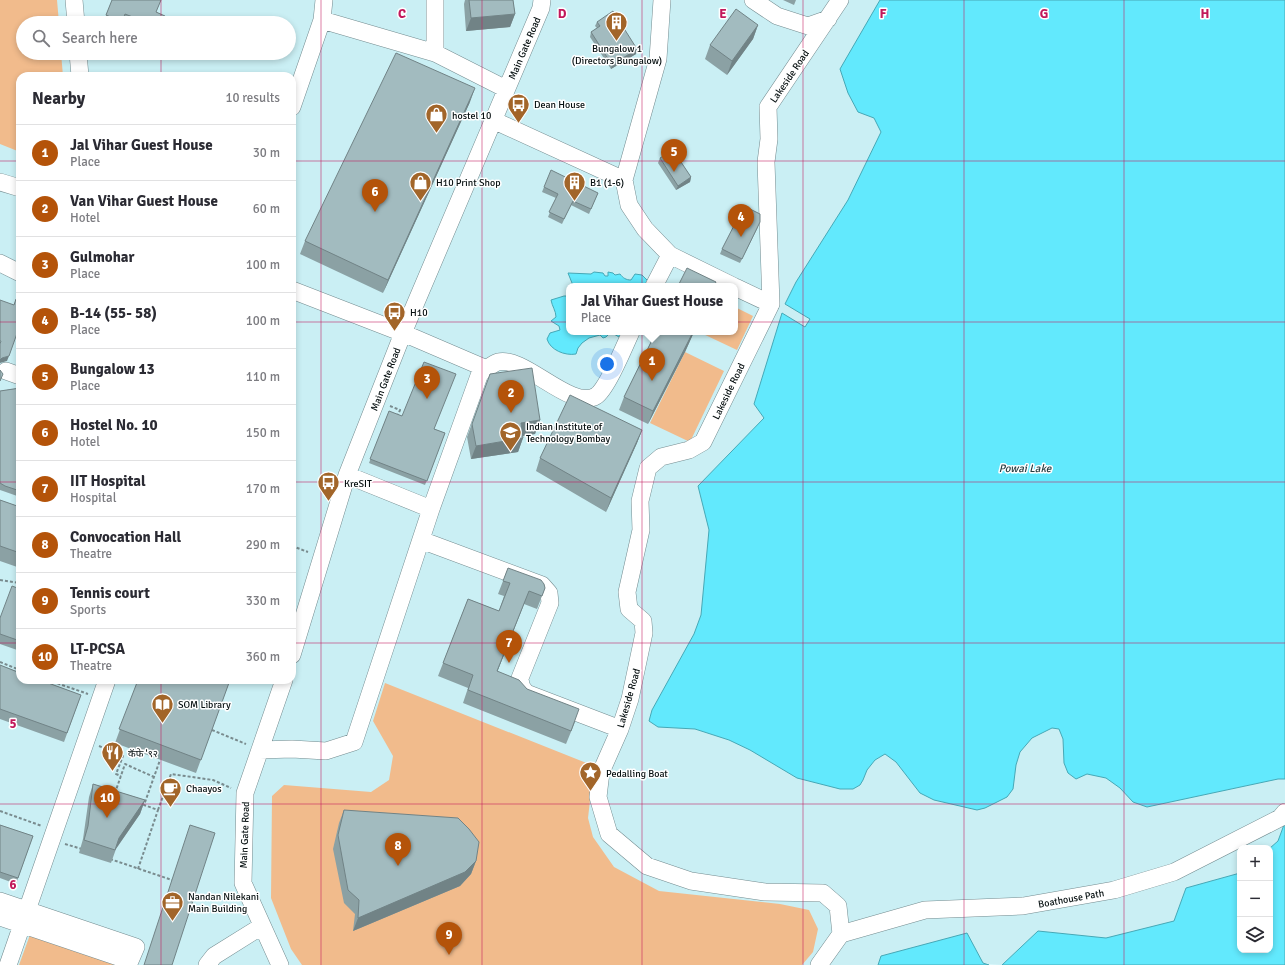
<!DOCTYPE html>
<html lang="en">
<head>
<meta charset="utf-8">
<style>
  body { margin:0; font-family:Signika,"Noto Sans Devanagari",sans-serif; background:#f7f7f7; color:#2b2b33 }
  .controls { position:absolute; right:12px; bottom:12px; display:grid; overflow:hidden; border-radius:8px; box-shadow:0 2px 6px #0003 }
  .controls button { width:36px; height:36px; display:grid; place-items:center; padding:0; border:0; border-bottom:1px solid #e1e1e2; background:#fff; color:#2b2b33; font:20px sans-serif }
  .you { position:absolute; left:607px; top:364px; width:14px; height:14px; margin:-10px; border:3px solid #fff; border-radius:50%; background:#1a73e8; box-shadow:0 0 0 6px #1a73e833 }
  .badge { display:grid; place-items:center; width:26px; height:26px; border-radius:50%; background:#b45309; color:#fff; font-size:13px; font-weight:700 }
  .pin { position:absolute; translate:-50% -33px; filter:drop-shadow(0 1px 2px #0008) }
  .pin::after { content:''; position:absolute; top:21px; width:14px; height:12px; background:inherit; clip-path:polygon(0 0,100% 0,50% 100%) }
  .popup { position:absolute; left:566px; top:283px; width:172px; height:52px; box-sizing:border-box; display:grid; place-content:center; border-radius:8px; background:#fff; filter:drop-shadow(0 1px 3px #0005); font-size:13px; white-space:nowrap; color:#7c7c81 }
  .popup b { font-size:15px; color:#2b2b33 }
  .popup::after { content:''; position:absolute; left:50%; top:100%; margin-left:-8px; border:8px solid transparent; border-top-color:#fff }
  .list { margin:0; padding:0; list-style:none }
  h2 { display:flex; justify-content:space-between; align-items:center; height:52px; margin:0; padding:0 16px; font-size:17px }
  h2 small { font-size:13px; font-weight:400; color:#7c7c81 }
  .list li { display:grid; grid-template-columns:26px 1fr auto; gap:12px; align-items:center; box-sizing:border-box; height:56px; padding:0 16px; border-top:1px solid #e1e1e2 }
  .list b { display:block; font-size:15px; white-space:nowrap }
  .list p { margin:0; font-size:13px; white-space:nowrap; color:#7c7c81 }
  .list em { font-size:13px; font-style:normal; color:#7c7c81 }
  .icon { flex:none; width:22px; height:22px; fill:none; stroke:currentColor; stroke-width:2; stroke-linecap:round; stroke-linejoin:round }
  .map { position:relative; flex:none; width:1285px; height:965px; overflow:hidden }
  .search { position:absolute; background:#fff; box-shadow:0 2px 6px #0003; left:16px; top:16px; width:280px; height:44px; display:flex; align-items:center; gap:10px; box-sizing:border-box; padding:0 14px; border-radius:22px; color:#7c7c81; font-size:15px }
  .panel { position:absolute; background:#fff; box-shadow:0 2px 6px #0003; left:16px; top:72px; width:280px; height:612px; border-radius:12px }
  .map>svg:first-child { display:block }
</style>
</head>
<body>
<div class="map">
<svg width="1285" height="965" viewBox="0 0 1285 965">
  <rect width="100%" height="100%" fill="#ddf8fc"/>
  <path fill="#caeff4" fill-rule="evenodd" d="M0,0H880L863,31L874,118L881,131L848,200L796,282L785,304L810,319L805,327L782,314L764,418L698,486L709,530L701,615L694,634L652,710L650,721L658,727L695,729L729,740L750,750L863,780L867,770L875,760L885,754L896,762L907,776L1013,789L1016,765L1020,752L1032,738L1052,728L1059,729L1063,739L1064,763L1076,779L1087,774L1106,778L1120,788L1133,802L1147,807L1278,779H1285V822L1278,841L1270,848H1240V873L1186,888L1174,921L1106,938L1038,931L1002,965L881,956L878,965H0ZM23,23H289V53H23ZM20,76H292V680H20ZM569,286H735V332H569Z"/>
  <path fill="#f1bb8c" d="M0,0H57L59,23H23V53H61L63,76H20V152L0,144Z
    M735,307L753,316L737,350L701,333L735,332Z
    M685,352L724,371L690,442L650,423Z
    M385,683L594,766L588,818L593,837L614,867L659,891L780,904L809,910L818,929L813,952L802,965H302L291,949L271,898L272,796L284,785L371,792L389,780L393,756L373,721Z
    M31,932L127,965H19Z"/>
  <path fill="#62e9fd" stroke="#46a8b6" d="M880,0H1285V779H1278L1147,807L1133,802L1120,788L1106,778L1087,774L1076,779L1068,773L1064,763L1063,739L1059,729L1052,728L1032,738L1020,752L1016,765L1013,789L1007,797L985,808L977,810L934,800L920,793L896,762L885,754L875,760L867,770L863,780L860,785L853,789H840L797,778L750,750L729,740L695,729L658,727L649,721L652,710L694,634L701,615L709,530L698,486L764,418L754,404L782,313L805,327L810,319L785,304L796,282L848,200L881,132L874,118L858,112L848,93L840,69Z
    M594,272L603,273L605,276H608V272L613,273L615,275L620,274C623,278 626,280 631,280L635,274L642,275L647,280H652L653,286H572V283L568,273L591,274Z
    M564,296H569V332H629L619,337L614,334H609L606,337L603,338L600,335L589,338L582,343L578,348L576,354C565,356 550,350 547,339L550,333L560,330L559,326L551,321L556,317C556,311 552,306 551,300Z
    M1285,822V965H1002L1038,931L1106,938L1174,921L1186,888L1240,873V950H1270V848L1278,841Z
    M967,933L983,963L989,965H878L881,956Z"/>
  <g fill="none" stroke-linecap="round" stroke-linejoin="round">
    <defs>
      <path id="minor" d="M74,0L76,23
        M753,0L777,16L808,26L828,19
        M322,20L435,53L506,89
        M78,53L80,76
        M435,53V0
        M292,107L322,20L324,0
        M493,120L624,180L629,205L645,229L670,255L733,286
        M624,180L658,59L662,0
        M0,182L20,188
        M0,263L20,273
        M654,286L670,255
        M735,287L771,304
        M292,290L403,333L487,369
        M6,371L20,376
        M347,475L431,509
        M421,540L542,585L549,593L550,603L520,678L521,686L526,693L620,729
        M292,655L347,475L403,333L541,8L542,0
        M260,750L292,749L326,751L354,742L431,509L480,373C486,370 492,364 498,362C524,355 571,411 596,396C607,389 625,345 631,332
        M0,901L136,947L130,961L0,917
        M841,934L925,910L1023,906L1114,890L1174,872L1280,818L1285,812
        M8,965L107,680
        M207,965L214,956L262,926
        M280,965L243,883L245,793L284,680
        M819,965L841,934L838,906L823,893L765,892L691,881L647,866L609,834L598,797L601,772L620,729L630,699L644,633L643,621L629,609L627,592L641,530L640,501L648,468L661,457L689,450L703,442L771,304L766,162L769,139L768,107L840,0"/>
    </defs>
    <use href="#minor" stroke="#748c90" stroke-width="18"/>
    <path stroke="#798b8e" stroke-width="2" stroke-dasharray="3 2" stroke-linecap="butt" d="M390,406L400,410L397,417
      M292,546L308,552
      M0,580L20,583
      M0,662L20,670
      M48,680L88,694
      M212,730L246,744
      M99,746L123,756L116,774L121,776
      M115,793L125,764L154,777
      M158,810L171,774L213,780L231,788
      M0,811L42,826
      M65,844L82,849
      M110,859L172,880
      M138,869L158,810L144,805L160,760"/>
    <use href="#minor" stroke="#fff" stroke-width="17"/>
  </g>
  <path fill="#8ba1a4" d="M112,0H161L156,12L165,16L163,23H103Z
    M465,0H513L515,14L510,27L466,31L464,4Z
    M783,0H796L794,5Z
    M597,22L636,54L611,69L590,37L591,32L597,28L595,26Z
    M758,25L753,39L727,75L705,59L710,45Z
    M470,102L383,293L300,254L305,241Z
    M660,158L691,177L690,182L676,190L658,163Z
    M544,187L598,193L589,214L571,205L562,224L548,217L556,198L542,192Z
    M758,227L740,263L720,254L722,249Z
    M656,332H694L685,352L648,424L619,410L624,397Z
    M490,374L540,420L535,434L523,436V438L518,452L471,459L467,437Z
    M20,388V497L3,491L0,490V391Z
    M389,411L445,433L425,485L369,463Z
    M642,430L637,443L606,512L536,471L540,458Z
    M0,500L20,507V568L0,561Z
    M508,568L545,588L537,609L524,604L497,672L527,689L575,722L566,744L463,703L468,688L438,676L468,599L499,611L504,596L498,594Z
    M20,589V651L0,644V618Z
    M0,665L81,695L64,742L0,719Z
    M138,680H230L196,773L115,743Z
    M93,784L145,800L140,814L116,849L111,863L79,853L83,839L89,797Z
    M344,810L476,861L471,874L460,886L353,931L355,914L344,903L333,849L339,823Z
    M0,825L33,836L16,884L0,878Z"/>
  <path fill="#718386" d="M515,14L510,27L466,31L471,18Z
    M758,25L753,39L727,75L732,61Z
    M637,49L636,54L611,69L612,65Z
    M475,88L470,102L383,293L388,280Z
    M691,177L690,182L676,190L678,186Z
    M693,332H694L685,352L648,424L653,411Z
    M9,356L7,361L0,363V360L2,358Z
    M540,420L535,434L516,437L521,423Z
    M642,430L637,443L606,512L611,498Z
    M523,438L518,452L471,459L476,446Z
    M529,591L524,604L492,685L497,671Z
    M145,800L140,814L115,850L119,838Z
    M476,861L471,874L460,886L353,931L358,918Z"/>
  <path fill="#a2bbbf" stroke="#718386" d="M112,0H161L156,12L165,16L162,23H148L125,14L122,22L106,15Z
    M469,0H513L515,14L471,18Z
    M736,9L758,25L732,61L710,45Z
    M613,11L637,49L612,65L591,32L600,26L597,22Z
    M396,53L475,88L388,280L305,241Z
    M673,150L691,177L678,186L660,158Z
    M551,170L598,193L591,209L573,201L564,219L549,212L558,194L544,187Z
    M744,206L760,214V222L742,259L722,249Z
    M687,268L716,282L714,286H678Z
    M16,299L20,300V325L9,356L2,358L0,360V344L1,341H0V300L14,305Z
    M656,332H693L653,411L624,397Z
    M424,362L456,374L434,429L445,433L427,481L370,459L389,411L402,416Z
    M532,368L540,420L521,423L523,438L476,446L472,424L490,374Z
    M0,370L3,374L0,381Z
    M20,388V491L5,486L0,483V391Z
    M570,395L642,430L611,498L540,458Z
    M292,449L295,455L294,473L292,477Z
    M0,500L20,507V553L0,546Z
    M508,568L541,580L544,584L545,588L542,596L529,591L497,671L519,680L527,689L579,709L571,731L468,690L473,675L443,663L468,599L499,611L510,583L503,581Z
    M12,586L20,589V641L0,634V618Z
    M0,665L20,673V680H40L81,695L67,733L0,709Z
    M138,680H230L201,760L119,729Z
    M93,784L145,800L119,838L115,850L84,840L88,826Z
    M344,810L458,818L469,829L479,842L476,861L465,872L358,918L359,900L348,890L338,835Z
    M0,825L33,836L18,878L0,872Z
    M190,825L215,833L172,965H144Z"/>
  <path fill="none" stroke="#c2185b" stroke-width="1" stroke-opacity="0.55" d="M161,0V23M321,0V965M482,0V965M642,0V965M803,0V965M964,0V965M1124,0V965M161,53V76M0,161H20M292,161H1285M0,322H20M292,322H1285M0,482H20M292,482H1285M0,643H20M292,643H1285M161,680V965M0,804H1285"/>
  <defs>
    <symbol id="building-pin" viewBox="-11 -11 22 30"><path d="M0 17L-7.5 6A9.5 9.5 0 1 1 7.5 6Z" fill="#a26529" stroke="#fff"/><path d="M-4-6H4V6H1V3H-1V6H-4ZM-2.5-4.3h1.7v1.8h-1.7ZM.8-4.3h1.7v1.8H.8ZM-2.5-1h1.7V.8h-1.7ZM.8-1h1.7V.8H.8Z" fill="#fff"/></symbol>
    <symbol id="bus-pin" viewBox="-11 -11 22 30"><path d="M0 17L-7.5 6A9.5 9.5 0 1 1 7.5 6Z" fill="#a26529" stroke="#fff"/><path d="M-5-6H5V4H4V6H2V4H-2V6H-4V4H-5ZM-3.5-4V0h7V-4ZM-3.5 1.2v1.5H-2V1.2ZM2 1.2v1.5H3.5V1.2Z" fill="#fff"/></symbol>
    <symbol id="shop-pin" viewBox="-11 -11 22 30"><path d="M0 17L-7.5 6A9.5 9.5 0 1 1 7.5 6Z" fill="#a26529" stroke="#fff"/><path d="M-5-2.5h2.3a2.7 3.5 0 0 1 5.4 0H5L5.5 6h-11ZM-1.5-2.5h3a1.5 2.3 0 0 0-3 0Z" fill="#fff"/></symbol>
    <symbol id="university-pin" viewBox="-11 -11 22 30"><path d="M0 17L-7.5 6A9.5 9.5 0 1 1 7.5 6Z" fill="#a26529" stroke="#fff"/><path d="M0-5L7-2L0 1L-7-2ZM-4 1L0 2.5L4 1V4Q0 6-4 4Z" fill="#fff"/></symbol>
    <symbol id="library-pin" viewBox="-11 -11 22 30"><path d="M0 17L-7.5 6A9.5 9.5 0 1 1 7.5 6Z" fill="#a26529" stroke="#fff"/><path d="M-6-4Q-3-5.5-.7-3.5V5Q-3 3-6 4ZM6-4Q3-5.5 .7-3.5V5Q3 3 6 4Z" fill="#fff"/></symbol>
    <symbol id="restaurant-pin" viewBox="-11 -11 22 30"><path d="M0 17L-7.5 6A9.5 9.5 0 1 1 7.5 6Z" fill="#a26529" stroke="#fff"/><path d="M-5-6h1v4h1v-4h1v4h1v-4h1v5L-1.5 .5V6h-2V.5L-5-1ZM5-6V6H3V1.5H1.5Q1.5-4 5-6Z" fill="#fff"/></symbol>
    <symbol id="sight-pin" viewBox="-11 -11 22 30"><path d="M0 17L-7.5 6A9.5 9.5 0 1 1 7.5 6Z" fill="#a26529" stroke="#fff"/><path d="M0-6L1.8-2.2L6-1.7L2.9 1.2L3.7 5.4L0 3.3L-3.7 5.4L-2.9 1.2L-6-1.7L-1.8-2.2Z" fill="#fff"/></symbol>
    <symbol id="cafe-pin" viewBox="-11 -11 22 30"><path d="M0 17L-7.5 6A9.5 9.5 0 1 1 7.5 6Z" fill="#a26529" stroke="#fff"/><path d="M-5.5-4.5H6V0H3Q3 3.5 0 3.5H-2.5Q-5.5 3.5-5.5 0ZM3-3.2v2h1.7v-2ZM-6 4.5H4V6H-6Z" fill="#fff"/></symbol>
    <symbol id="office-pin" viewBox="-11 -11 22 30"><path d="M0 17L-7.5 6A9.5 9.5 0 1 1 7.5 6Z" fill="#a26529" stroke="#fff"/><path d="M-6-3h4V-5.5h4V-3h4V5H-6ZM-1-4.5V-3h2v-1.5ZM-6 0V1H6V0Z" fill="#fff"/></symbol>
  </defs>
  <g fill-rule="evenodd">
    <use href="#building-pin" x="604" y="10" width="25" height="34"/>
    <use href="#bus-pin" x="506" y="92" width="25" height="34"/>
    <use href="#shop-pin" x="424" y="102" width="25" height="34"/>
    <use href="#shop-pin" x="408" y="170" width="25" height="34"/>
    <use href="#building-pin" x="562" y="170" width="25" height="34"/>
    <use href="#bus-pin" x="382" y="300" width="25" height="34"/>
    <use href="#university-pin" x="498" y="420" width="25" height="34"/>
    <use href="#bus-pin" x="316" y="470" width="25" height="34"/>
    <use href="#library-pin" x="150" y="692" width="25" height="34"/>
    <use href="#restaurant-pin" x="100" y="740" width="25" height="34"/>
    <use href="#sight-pin" x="578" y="760" width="25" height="34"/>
    <use href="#cafe-pin" x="158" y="776" width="25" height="34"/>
    <use href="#office-pin" x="160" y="890" width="25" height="34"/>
  </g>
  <g text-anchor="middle" stroke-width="3" stroke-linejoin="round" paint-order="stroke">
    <g font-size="10" fill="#060f10" stroke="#fff">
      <text transform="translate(524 48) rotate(-67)" y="4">Main Gate Road</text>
      <text transform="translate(789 76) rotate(-56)" y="4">Lakeside Road</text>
      <text transform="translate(385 379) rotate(-69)" y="4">Main Gate Road</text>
      <text transform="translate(728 391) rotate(-64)" y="4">Lakeside Road</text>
      <text transform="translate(628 698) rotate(-74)" y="4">Lakeside Road</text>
      <text transform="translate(244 835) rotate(-88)" y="4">Main Gate Road</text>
      <text transform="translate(1071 898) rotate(-10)" y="4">Boathouse Path</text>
    </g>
    <g font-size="10" fill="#060f10" stroke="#fff" text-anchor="start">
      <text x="617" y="52" text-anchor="middle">Bungalow 1<tspan x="617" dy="12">(Directors Bungalow)</tspan></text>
      <text x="534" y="108">Dean House</text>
      <text x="452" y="119">hostel 10</text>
      <text x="436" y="186">H10 Print Shop</text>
      <text x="590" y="186">B1 (1-6)</text>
      <text x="410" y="316">H10</text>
      <text x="526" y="430">Indian Institute of<tspan x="526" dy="12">Technology Bombay</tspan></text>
      <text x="344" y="487">KreSIT</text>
      <text x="178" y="708">SOM Library</text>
      <text x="128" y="757">कॅफे '९२</text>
      <text x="606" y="777">Pedalling Boat</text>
      <text x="186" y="792">Chaayos</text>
      <text x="188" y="900">Nandan Nilekani<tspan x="188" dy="12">Main Building</tspan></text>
    </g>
    <g font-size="11" font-style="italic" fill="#243b3f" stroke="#fff">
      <text x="1025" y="472">Powai Lake</text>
    </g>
  </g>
  <g font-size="13" text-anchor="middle" font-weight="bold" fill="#c2185b" stroke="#fff" stroke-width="3" stroke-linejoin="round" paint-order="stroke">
    <text x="402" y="18">C</text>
    <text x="562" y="18">D</text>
    <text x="723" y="18">E</text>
    <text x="883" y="18">F</text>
    <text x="1044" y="18">G</text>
    <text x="1205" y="18">H</text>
    <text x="13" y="728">5</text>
    <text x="13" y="889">6</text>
  </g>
</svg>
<div class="controls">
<button>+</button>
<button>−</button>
<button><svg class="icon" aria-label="layers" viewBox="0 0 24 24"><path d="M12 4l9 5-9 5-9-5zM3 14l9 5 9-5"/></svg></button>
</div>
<div class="you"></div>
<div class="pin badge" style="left:652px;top:381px">1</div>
<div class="popup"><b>Jal Vihar Guest House</b>Place</div>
<div class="pin badge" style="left:511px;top:413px">2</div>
<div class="pin badge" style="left:427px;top:399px">3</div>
<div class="pin badge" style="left:741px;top:237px">4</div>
<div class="pin badge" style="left:674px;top:172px">5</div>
<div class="pin badge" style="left:375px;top:212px">6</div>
<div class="pin badge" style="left:509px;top:663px">7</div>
<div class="pin badge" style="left:398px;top:866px">8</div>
<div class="pin badge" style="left:449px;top:955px">9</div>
<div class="pin badge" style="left:107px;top:818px">10</div>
<div class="search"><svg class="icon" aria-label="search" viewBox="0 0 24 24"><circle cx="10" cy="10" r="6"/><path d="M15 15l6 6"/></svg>Search here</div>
<section class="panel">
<h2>Nearby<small>10 results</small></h2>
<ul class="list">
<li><span class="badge">1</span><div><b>Jal Vihar Guest House</b><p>Place</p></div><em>30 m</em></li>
<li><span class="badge">2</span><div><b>Van Vihar Guest House</b><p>Hotel</p></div><em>60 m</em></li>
<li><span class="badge">3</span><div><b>Gulmohar</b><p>Place</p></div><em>100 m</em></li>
<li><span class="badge">4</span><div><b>B-14 (55- 58)</b><p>Place</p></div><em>100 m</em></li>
<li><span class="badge">5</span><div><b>Bungalow 13</b><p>Place</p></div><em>110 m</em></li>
<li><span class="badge">6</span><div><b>Hostel No. 10</b><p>Hotel</p></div><em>150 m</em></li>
<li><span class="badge">7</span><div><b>IIT Hospital</b><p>Hospital</p></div><em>170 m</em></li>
<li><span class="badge">8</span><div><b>Convocation Hall</b><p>Theatre</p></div><em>290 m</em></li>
<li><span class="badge">9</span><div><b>Tennis court</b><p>Sports</p></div><em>330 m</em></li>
<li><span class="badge">10</span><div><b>LT-PCSA</b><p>Theatre</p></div><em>360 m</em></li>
</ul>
</section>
</div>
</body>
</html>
